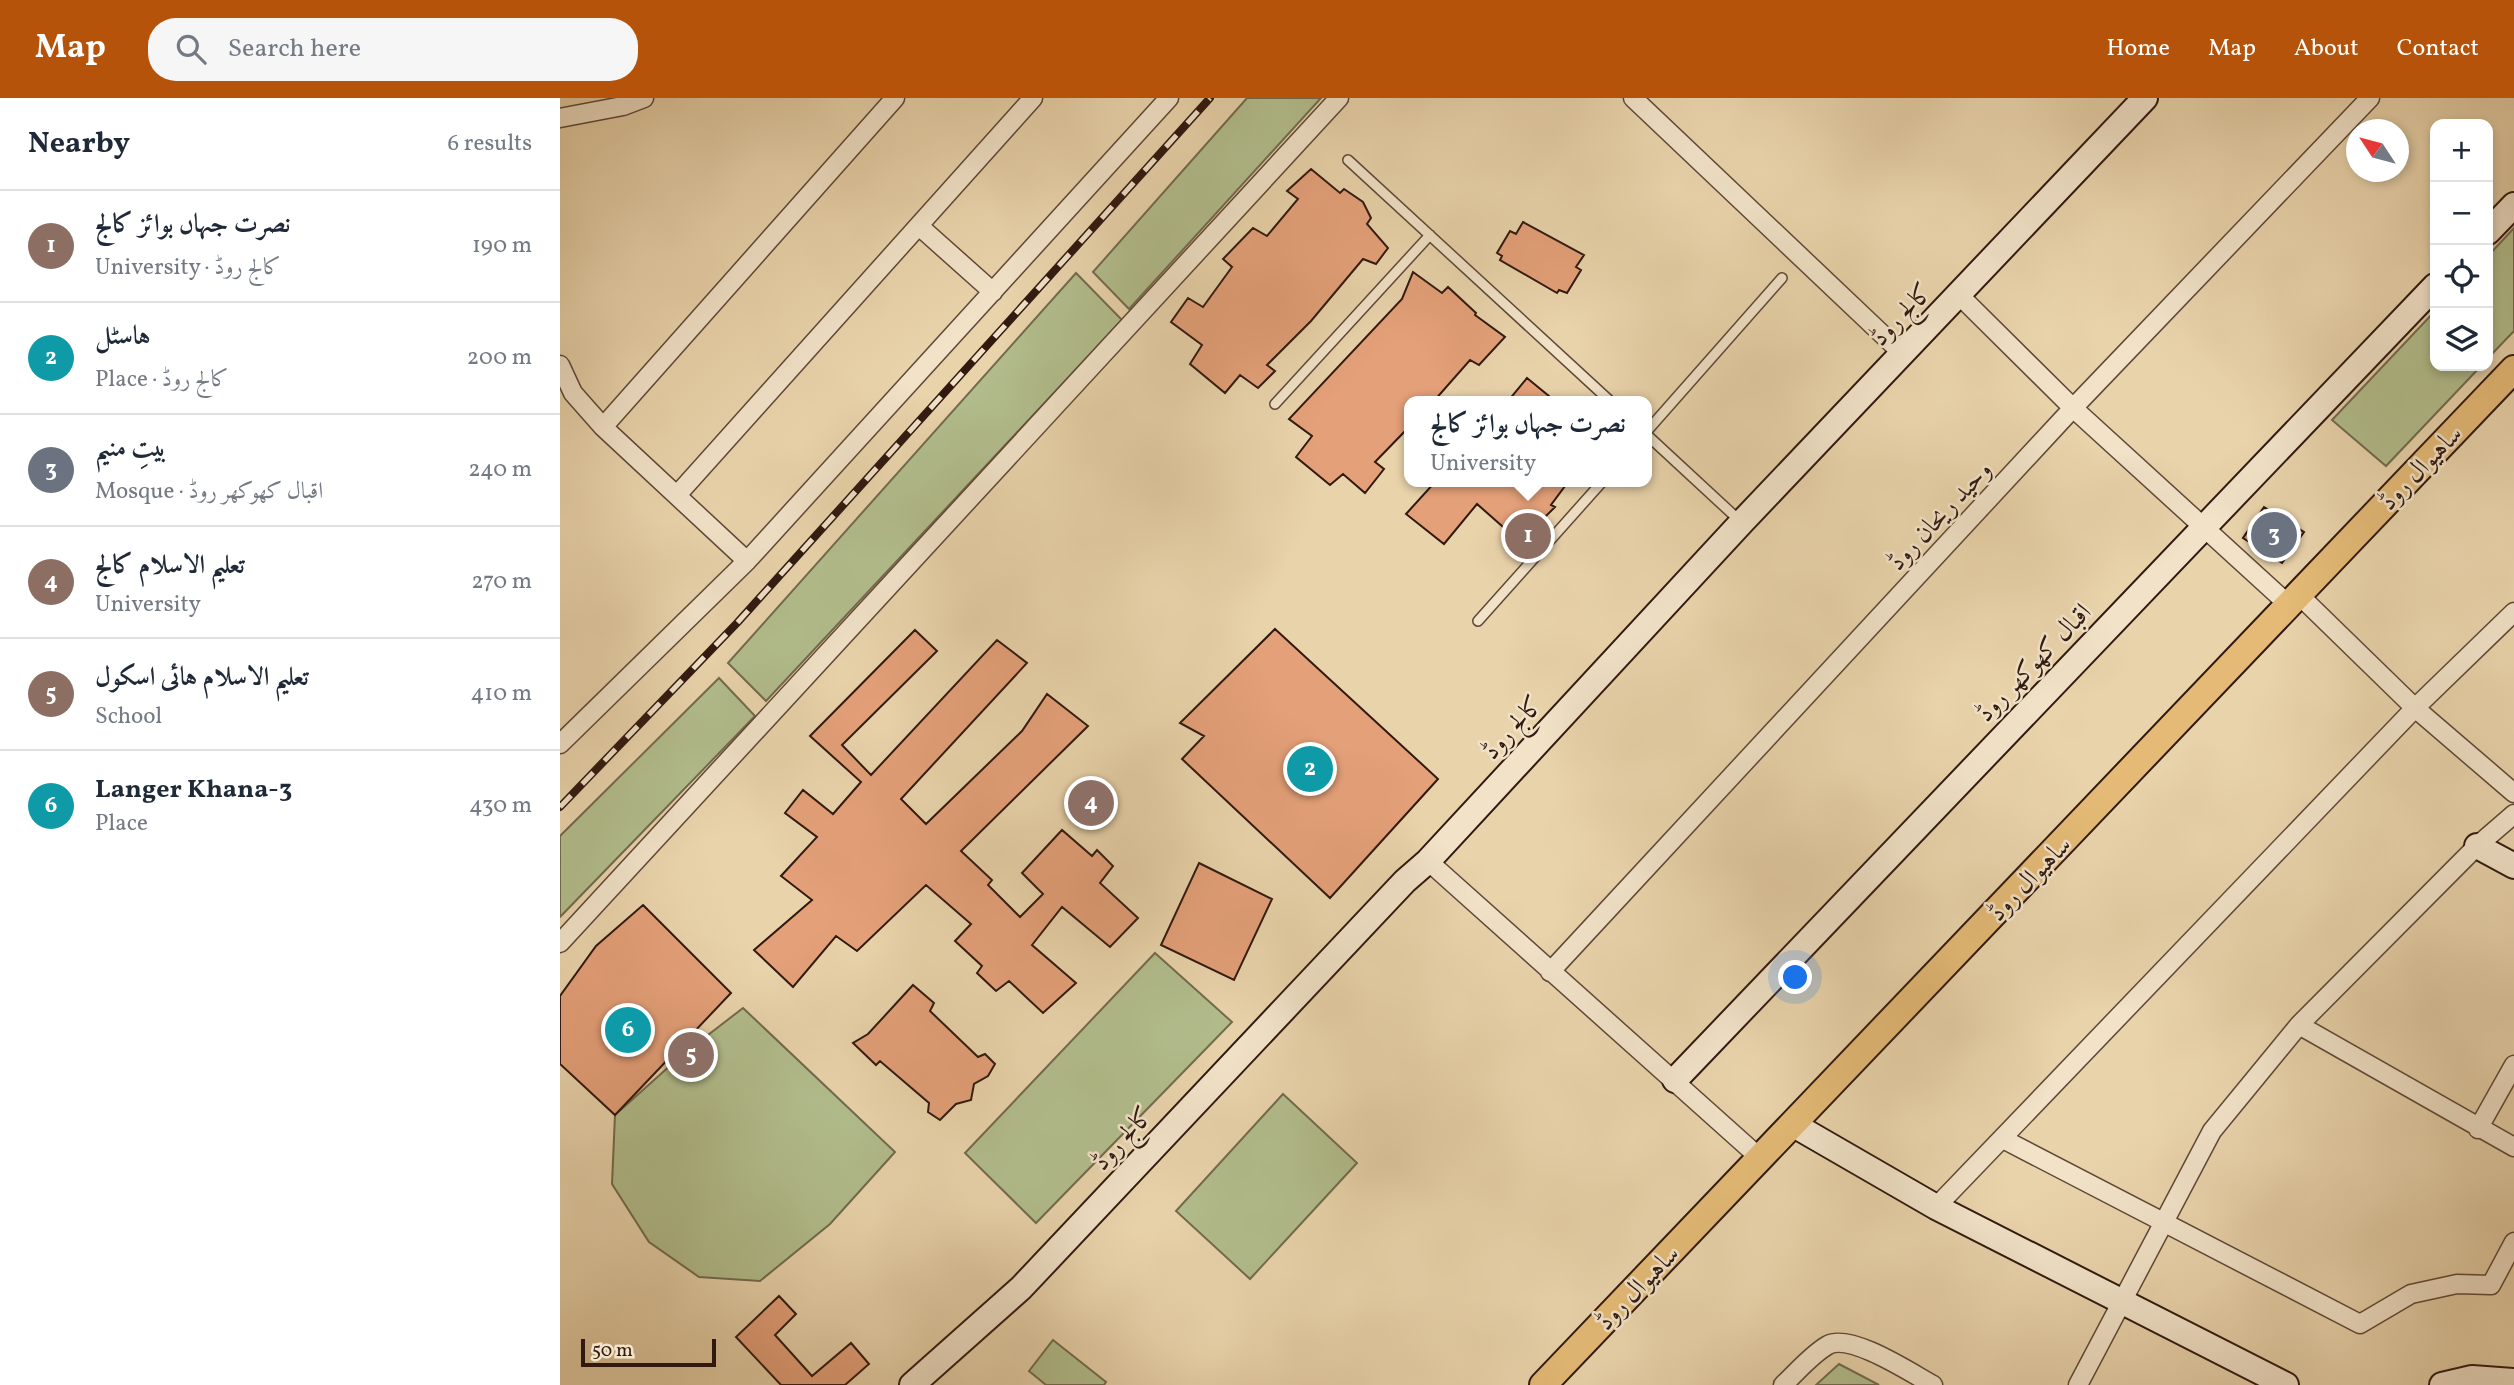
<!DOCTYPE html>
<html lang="en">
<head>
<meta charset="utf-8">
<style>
  body { margin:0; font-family:Vollkorn,Amiri,serif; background:#f6f6f7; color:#1f2937 }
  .controls { position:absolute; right:21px; top:21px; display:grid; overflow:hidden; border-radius:14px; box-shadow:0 4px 10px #0003 }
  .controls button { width:63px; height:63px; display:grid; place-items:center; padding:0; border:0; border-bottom:2px solid #e0e1e3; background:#fff; color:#1f2937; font:35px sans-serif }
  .compass { position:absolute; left:1786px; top:21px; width:63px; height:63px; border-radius:50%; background:#fff; box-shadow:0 4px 10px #0003; rotate:306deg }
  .scale { position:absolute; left:21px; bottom:18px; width:135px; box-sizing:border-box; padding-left:7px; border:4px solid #311910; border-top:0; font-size:19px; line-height:24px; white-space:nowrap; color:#311910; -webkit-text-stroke:5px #f1e2c8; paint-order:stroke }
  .you { position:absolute; left:1236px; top:880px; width:24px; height:24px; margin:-18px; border:5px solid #fff; border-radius:50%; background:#1a73e8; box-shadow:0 0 0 10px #1a73e833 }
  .badge { display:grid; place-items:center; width:46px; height:46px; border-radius:50%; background:#b45309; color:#fff; font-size:23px; font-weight:700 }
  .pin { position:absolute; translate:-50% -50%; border:4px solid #fff; box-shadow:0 2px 7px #0006 }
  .popup { position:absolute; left:844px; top:298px; width:248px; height:91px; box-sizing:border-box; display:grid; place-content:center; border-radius:14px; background:#fff; filter:drop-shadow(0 2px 5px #0005); font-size:23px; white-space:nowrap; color:#747a83 }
  .popup b { font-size:26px; color:#1f2937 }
  .popup::after { content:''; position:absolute; left:50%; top:100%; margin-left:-14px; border:14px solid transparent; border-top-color:#fff }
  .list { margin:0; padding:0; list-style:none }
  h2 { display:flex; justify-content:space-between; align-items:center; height:91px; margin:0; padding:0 28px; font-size:30px }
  h2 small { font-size:23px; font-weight:400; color:#747a83 }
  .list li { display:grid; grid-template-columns:46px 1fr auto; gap:21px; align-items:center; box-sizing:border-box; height:112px; padding:0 28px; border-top:2px solid #e0e1e3 }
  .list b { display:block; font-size:26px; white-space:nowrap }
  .list p { margin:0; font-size:23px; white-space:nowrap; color:#747a83 }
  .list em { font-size:23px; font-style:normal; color:#747a83 }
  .icon { flex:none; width:38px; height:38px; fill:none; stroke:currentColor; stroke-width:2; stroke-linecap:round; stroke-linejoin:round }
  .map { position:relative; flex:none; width:1954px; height:1287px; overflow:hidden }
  header { display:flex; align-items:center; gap:42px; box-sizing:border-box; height:98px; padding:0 35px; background:#b45309; color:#fff }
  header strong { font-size:33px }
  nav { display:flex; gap:38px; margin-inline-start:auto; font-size:24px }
  .search { width:490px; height:63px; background:#f6f6f7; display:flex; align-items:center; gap:18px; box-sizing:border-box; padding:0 24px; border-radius:28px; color:#747a83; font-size:26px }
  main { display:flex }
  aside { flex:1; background:#fff }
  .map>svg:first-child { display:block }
</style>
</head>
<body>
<header>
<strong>Map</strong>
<div class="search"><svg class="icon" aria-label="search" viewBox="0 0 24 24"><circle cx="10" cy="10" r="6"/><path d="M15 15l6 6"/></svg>Search here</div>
<nav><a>Home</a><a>Map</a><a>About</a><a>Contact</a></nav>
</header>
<main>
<aside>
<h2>Nearby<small>6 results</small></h2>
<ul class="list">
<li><span class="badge" style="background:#8d6e63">1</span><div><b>نصرت جہاں بوائز کالج</b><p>University · کالج روڈ</p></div><em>190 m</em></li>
<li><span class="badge" style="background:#0f9aa8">2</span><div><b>ہاسٹل</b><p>Place · کالج روڈ</p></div><em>200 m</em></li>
<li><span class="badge" style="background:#6b7280">3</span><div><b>بیتِ منیم</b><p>Mosque · اقبال کھوکھر روڈ</p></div><em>240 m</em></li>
<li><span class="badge" style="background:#8d6e63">4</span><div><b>تعلیم الاسلام کالج</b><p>University</p></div><em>270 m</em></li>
<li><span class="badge" style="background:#8d6e63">5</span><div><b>تعلیم الاسلام ہائی اسکول</b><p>School</p></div><em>410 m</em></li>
<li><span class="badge" style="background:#0f9aa8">6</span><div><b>Langer Khana-3</b><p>Place</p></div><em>430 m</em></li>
</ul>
</aside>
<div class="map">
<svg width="1954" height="1287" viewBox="0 0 1954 1287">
  <rect width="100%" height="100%" fill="#e9d3ab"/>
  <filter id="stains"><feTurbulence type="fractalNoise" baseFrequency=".00286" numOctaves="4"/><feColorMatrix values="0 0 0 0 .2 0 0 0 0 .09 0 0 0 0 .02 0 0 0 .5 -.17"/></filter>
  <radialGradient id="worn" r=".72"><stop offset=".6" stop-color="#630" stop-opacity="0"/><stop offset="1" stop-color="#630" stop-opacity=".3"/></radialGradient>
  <path fill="#b2bd8c" stroke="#726b4e" stroke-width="2" d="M687,0H761L569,211L533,174Z
    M1954,130V233L1928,260V158Z
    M516,175L562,222L206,603L168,565Z
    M1875,213V268H1921L1826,368L1772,322Z
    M159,580L195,618L0,819V738Z
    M595,855L672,924L476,1125L405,1055Z
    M183,910L335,1054L270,1126L200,1183L139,1179L89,1144L52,1086L55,1017L122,957Z
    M723,996L797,1065L690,1181L616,1113Z
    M493,1242L546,1284L544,1287H486L469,1273Z
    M1279,1266L1319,1287H1256Z"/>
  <path fill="#e4a079" stroke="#311910" stroke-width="2" d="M751,71L780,95L784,91L803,104L811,120L807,126L828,150L816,166L803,161L751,223L707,267L715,273L698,290L680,277L665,295L630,266L642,247L611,224L628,200L643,209L672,169L663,161L693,130L707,138L738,101L727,93Z
    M963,124L1024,157L1016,169L1021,172L1007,195L999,192L997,195L940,162L942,158L937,155L950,133L956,136Z
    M853,174L882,195L888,189L916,215L915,217L945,239L919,267L910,262L874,303H849V329L815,364L824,371L805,395L783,376L770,387L736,359L752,338L729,321L842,201Z
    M967,280L995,303H948Z
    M875,384H1008L991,407L995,409L980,424L976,421L959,443L917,406L884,446L846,416Z
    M1704,409L1744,434L1722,465L1683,440Z
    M715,531L878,681L770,800L622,661L644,638L620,625Z
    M355,532L377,553L282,647L311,677L437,542L467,565L341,701L366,726L462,633L487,596L528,628L401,753L432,782L428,787L460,819L483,796L462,775L502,732L532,758L537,752L553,768L540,785L578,820L550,849L502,809L472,847L516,885L483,915L449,883L436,893L417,875L422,868L395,843L411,826L366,787L297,853L276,838L233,889L194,852L252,802L221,778L257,739L225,715L243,692L273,716L301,684L250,638Z
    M639,765L712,801L674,882L601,847Z
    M83,807L171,895L55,1017L0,966V898L36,848Z
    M353,887L374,905L370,913L418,959L425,956L435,966L428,978L414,986L411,1002L396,1006L380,1022L368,1014L369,1005L320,963L316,967L293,945L308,936Z
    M219,1198L236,1216L215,1237L252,1278L291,1245L309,1266L285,1287H221L176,1239Z"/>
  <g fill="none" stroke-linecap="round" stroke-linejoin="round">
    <defs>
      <path id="lane" d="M788,62L1050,303
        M715,306L870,137
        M1087,333L1222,180
        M1087,337L1180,423
        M918,523L1042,384"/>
      <path id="street" d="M1073,0L1343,256
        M0,20L63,8L84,0
        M359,128L433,194
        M1400,198L1513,310L1729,507
        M0,267L13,295L43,329L187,463L0,646
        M43,329L335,0
        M118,396L473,0
        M187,463L609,0
        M1739,497L1855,610L1954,695
        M868,763L1200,1060
        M0,845L779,0
        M990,874L1513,310L1810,0
        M1739,927L1954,1049
        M1918,1031L1954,967
        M1443,1041L1800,1226L1851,1196L1897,1186L1931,1187L1954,1144
        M1376,1109L1855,610L1954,514
        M1223,1287C1237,1274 1252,1256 1268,1247C1291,1235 1351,1275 1373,1287
        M1518,1287L1652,1033L1739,927L1917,748L1954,716"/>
      <path id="secondary" d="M1928,134L1954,107
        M1917,748L1954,768
        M1115,982L1875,188
        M1234,1027L1376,1109L1726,1287
        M352,1287L461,1190L845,783L868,763L1182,424L1585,0
        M1882,1287L1912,1280L1954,1283"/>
      <path id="primary" d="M983,1287L1954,271"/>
    </defs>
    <use href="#lane" stroke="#5f4837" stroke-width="12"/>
    <use href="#street" stroke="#5f4837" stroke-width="21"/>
    <use href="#secondary" stroke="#311910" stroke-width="28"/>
    <use href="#primary" stroke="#311910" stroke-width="30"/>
    <use href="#lane" stroke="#f1e2c8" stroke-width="9"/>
    <use href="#street" stroke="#f1e2c8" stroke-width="18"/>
    <use href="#secondary" stroke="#f1e2c8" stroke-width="24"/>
    <use href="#primary" stroke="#e4ba76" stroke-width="26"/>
    <defs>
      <path id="rail" d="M0,709L177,525L650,0"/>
    </defs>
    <use href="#rail" stroke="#311910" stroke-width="8"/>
    <use href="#rail" stroke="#f1e2c8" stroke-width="5" stroke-dasharray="16" stroke-linecap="butt"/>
  </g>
  <g text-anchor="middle" stroke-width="5" stroke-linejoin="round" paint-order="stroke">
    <g font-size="26" fill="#311910" stroke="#f1e2c8">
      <text transform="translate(1341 216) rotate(-46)" y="9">کالج روڈ</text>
      <text transform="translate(1860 369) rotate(-46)" y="9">ساہیوال روڈ</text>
      <text transform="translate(1379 417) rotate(-47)" y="9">وحید ریحان روڈ</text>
      <text transform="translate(1473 564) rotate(-46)" y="9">اقبال کھوکھر روڈ</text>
      <text transform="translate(952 629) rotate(-47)" y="9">کالج روڈ</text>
      <text transform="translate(1469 780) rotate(-46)" y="9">ساہیوال روڈ</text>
      <text transform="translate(562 1040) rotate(-47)" y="9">کالج روڈ</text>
      <text transform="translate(1077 1189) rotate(-46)" y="9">ساہیوال روڈ</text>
    </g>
  </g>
  <rect width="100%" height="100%" filter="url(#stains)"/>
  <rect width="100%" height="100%" fill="url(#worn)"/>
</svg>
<div class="controls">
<button>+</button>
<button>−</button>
<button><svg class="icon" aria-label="locate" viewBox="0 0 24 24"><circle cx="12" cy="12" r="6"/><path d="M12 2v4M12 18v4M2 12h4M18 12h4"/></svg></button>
<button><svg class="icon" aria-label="layers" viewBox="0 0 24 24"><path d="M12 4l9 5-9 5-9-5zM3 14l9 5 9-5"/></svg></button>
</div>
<svg class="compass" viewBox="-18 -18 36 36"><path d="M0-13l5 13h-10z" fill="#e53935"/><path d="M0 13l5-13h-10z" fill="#747a83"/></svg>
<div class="scale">50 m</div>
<div class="you"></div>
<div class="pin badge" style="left:968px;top:438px;background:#8d6e63">1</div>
<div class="popup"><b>نصرت جہاں بوائز کالج</b>University</div>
<div class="pin badge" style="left:750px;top:671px;background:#0f9aa8">2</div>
<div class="pin badge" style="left:1714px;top:437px;background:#6b7280">3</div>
<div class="pin badge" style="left:531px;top:705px;background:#8d6e63">4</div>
<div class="pin badge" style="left:131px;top:957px;background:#8d6e63">5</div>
<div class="pin badge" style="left:68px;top:932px;background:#0f9aa8">6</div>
</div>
</main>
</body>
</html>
